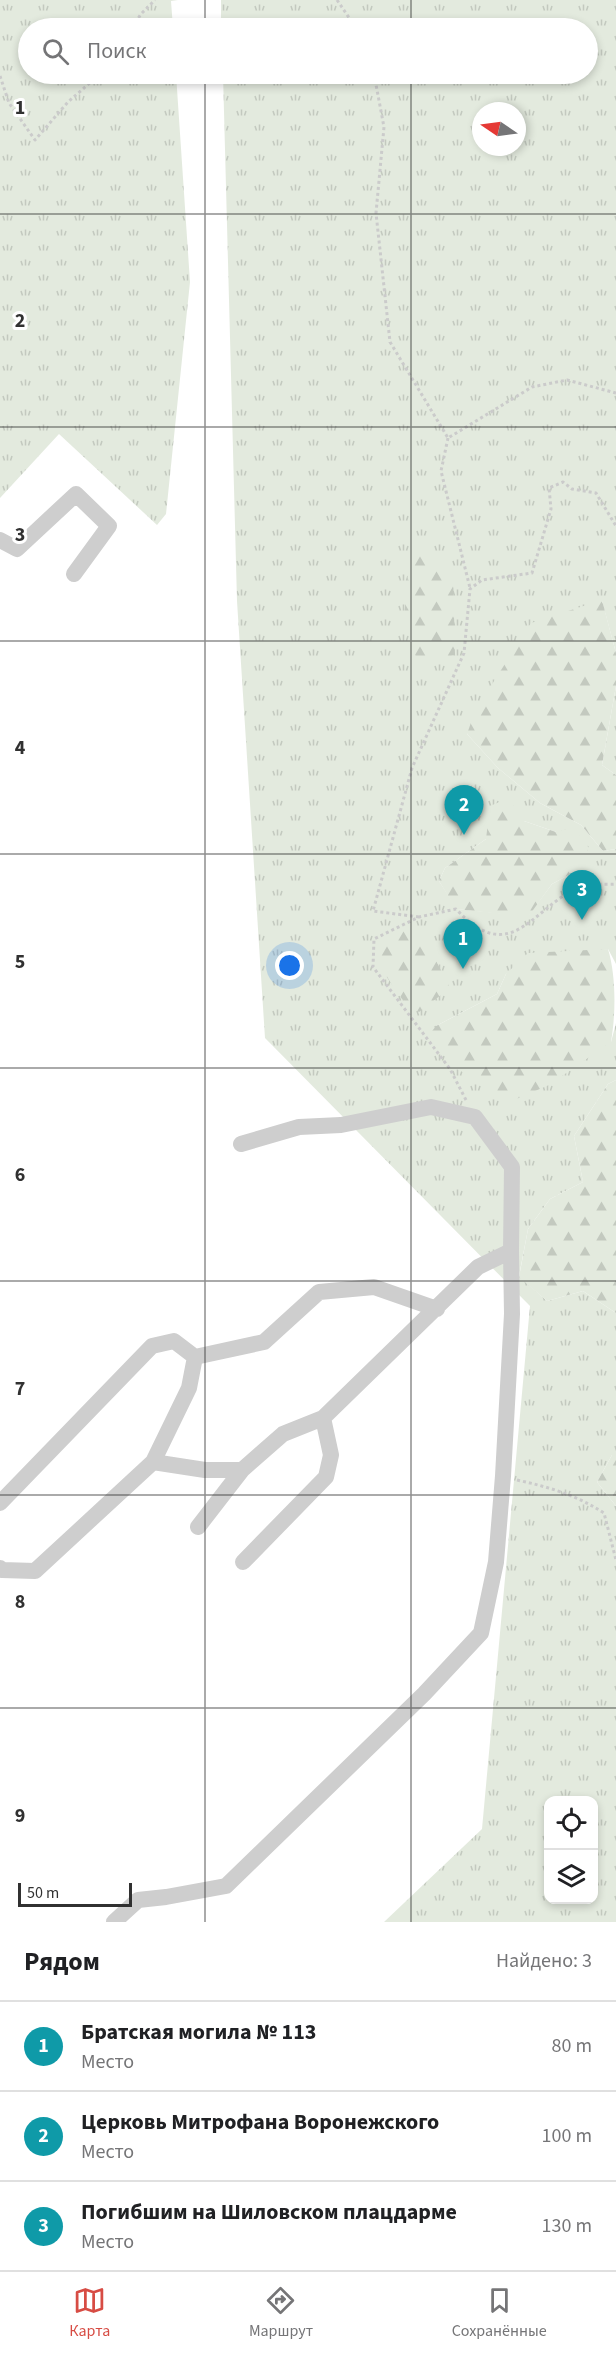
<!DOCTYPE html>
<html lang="ru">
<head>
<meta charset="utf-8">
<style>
  body { margin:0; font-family:"Source Sans 3",sans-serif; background:#f6f6f6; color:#202124 }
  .controls { position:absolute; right:18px; bottom:18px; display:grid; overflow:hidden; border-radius:12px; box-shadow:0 3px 9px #0003 }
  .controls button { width:54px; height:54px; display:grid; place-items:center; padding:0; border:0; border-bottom:2px solid #e0e0e0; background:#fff; color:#202124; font:30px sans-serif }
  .compass { position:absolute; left:472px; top:102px; width:54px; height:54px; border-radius:50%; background:#fff; box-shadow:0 3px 9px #0003; rotate:283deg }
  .scale { position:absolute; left:18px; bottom:15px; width:114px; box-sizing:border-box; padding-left:6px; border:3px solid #313131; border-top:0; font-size:16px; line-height:21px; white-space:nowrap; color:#313131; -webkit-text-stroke:4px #fff; paint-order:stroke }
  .you { position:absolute; left:290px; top:966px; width:21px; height:21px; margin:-15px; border:4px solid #fff; border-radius:50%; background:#1a73e8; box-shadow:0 0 0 9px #1a73e833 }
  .badge { display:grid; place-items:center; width:39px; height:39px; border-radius:50%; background:#d74c44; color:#fff; font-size:20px; font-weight:700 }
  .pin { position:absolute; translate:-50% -50px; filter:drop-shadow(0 2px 3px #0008) }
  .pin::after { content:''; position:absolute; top:32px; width:21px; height:18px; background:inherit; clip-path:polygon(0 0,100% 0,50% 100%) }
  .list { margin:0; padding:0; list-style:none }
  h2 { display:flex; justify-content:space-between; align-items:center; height:78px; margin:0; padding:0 24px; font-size:26px }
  h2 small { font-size:20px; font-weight:400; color:#757577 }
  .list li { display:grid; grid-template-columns:39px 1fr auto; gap:18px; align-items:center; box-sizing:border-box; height:90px; padding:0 24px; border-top:2px solid #e0e0e0 }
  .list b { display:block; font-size:22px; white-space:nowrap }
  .list p { margin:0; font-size:20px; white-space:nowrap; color:#757577 }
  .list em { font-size:20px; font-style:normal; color:#757577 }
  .icon { flex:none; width:33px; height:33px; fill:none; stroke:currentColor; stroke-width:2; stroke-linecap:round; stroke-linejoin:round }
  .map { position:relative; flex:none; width:616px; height:1922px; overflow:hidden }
  .search { position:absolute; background:#fff; box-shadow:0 3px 9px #0003; left:18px; right:18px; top:18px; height:66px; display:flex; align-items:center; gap:15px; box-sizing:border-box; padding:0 21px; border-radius:33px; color:#757577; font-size:22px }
  .sheet { height:348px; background:#fff }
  nav { display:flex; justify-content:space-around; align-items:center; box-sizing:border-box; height:84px; border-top:2px solid #e0e0e0; background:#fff; font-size:16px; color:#757577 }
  nav a { display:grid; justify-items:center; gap:3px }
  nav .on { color:#d74c44 }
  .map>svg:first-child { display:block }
</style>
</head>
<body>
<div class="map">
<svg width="616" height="1922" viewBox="0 0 616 1922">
  <defs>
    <pattern id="grass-tufts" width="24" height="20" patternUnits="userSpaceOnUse" patternTransform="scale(1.5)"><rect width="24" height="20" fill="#e3eade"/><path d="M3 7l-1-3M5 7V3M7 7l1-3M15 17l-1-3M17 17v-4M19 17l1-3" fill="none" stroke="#c3c9bf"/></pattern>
    <pattern id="forest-firs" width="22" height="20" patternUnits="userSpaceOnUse" patternTransform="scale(1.5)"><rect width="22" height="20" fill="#e3eade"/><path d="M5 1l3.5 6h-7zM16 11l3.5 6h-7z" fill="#c3c9bf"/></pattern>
  </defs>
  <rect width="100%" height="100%" fill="#fff"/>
  <path fill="url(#grass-tufts)" fill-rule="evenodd" d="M0,0H178L171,1L173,28H28V74H176L190,282L166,514L157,525L59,434L0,498Z
    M221,0H616V653L602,601L467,734L498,768L540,803L581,825L603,851L616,849V964L608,949L506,974L497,994L436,1026L611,1042L616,1023V1080L608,1084L574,1136L583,1182L550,1199L528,1229L519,1276L547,1301L583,1291L616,1313V1455H612L597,1482L616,1506V1922H384L482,1829L530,1306L265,1038L237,601L223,74H588V28H221ZM481,111H517V147H481ZM524,821L556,832L574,872L552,884L528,916L457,909L439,881L445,868L486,839ZM548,1800H594V1900H548Z
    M616,686V775L602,765Z"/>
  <path fill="url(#forest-firs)" d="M411,540L453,572L455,655L418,664L404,618Z
    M602,600L616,653V686L602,765L616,775V849L603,851L581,825L540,803L498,768L467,734L475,711L531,623Z
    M509,798L524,821L556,832L573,827L589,848L574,872L552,884L528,917L456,909L439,881L445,868L486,839L490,806Z
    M407,929L430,949L450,988L419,1012L402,999L377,963V942Z
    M608,949C616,975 616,1013 611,1042L549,1085L514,1100L457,1069L429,1035L436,1026L497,994L506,974L528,953Z
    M616,1080V1313L583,1291L547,1301L519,1277L528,1229L550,1199L583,1182L574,1136L608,1084Z
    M612,1455H616V1506L597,1482Z"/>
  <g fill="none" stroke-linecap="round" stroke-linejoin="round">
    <path stroke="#cbcbcb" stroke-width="3" stroke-dasharray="3 3" stroke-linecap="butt" d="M337,0L356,28
      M132,28L141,14L155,0
      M374,74L384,127L376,213L390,342L448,438L532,387L567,380L616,393
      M0,76L9,103L35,140L68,102L100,74
      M448,438L441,471L470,588
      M419,917L373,911L412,768L464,653L470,589L482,580L532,573L551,509L549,488L563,482L572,489L596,493L616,526
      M466,1100L450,1069L373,967L374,939L419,917L456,909C511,968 531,909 579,887C589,883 605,885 616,884
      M517,1480C549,1487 576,1495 604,1513L616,1560"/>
    <path stroke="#cecece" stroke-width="16" d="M0,540L17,549L76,494L109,526L74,574
      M241,1144L299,1127L341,1125L431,1107L475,1117L512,1167L511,1251
      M153,1462L189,1388L195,1357L264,1342L319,1292L374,1287L437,1309
      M0,1503L152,1346L174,1341L195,1357
      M243,1562L326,1477L331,1455L323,1418
      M0,1568L2,1570L35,1571L153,1462L205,1470H242
      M114,1922L138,1900L166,1897L226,1886L424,1694L481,1633L496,1562L503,1476L512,1314L511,1251L478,1267L323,1418L283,1434L242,1470L198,1527"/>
  </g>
  <path fill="none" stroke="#313131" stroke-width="1.5" stroke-opacity="0.55" d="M205,0V28M411,0V28M205,74V1922M411,74V1922M0,214H616M0,427H616M0,641H616M0,854H616M0,1068H616M0,1281H616M0,1495H616M0,1708H616"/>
  <g font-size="20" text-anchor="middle" font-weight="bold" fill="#313131" stroke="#fff" stroke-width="6" stroke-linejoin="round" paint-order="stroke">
    <text x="20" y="114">1</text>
    <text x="20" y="327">2</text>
    <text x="20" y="541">3</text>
    <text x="20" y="754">4</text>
    <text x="20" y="968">5</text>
    <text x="20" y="1181">6</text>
    <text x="20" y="1395">7</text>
    <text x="20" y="1608">8</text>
    <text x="20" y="1822">9</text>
  </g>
</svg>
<div class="controls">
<button><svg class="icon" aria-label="locate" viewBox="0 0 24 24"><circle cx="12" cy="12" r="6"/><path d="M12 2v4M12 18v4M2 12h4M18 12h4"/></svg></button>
<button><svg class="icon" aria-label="layers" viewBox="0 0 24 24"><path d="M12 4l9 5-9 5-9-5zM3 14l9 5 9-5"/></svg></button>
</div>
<svg class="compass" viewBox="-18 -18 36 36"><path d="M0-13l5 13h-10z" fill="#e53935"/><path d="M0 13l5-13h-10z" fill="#757577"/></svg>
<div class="scale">50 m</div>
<div class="you"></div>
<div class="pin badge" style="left:463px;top:969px;background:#0f9aa8">1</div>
<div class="pin badge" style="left:464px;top:835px;background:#0f9aa8">2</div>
<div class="pin badge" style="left:582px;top:920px;background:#0f9aa8">3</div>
<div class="search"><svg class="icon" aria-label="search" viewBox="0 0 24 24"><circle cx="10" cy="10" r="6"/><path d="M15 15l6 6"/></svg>Поиск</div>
</div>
<section class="sheet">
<h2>Рядом<small>Найдено: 3</small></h2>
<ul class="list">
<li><span class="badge" style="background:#0f9aa8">1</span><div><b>Братская могила № 113</b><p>Место</p></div><em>80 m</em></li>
<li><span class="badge" style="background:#0f9aa8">2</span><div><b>Церковь Митрофана Воронежского</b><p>Место</p></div><em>100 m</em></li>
<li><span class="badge" style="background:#0f9aa8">3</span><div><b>Погибшим на Шиловском плацдарме</b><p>Место</p></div><em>130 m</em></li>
</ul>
</section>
<nav>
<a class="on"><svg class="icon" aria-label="map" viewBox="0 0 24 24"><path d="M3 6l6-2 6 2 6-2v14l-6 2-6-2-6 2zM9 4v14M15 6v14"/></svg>Карта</a>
<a><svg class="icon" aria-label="directions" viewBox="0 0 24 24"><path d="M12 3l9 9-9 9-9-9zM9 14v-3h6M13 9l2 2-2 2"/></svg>Маршрут</a>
<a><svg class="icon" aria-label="saved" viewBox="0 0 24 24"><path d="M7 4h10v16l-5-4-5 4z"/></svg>Сохранённые</a>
</nav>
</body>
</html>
